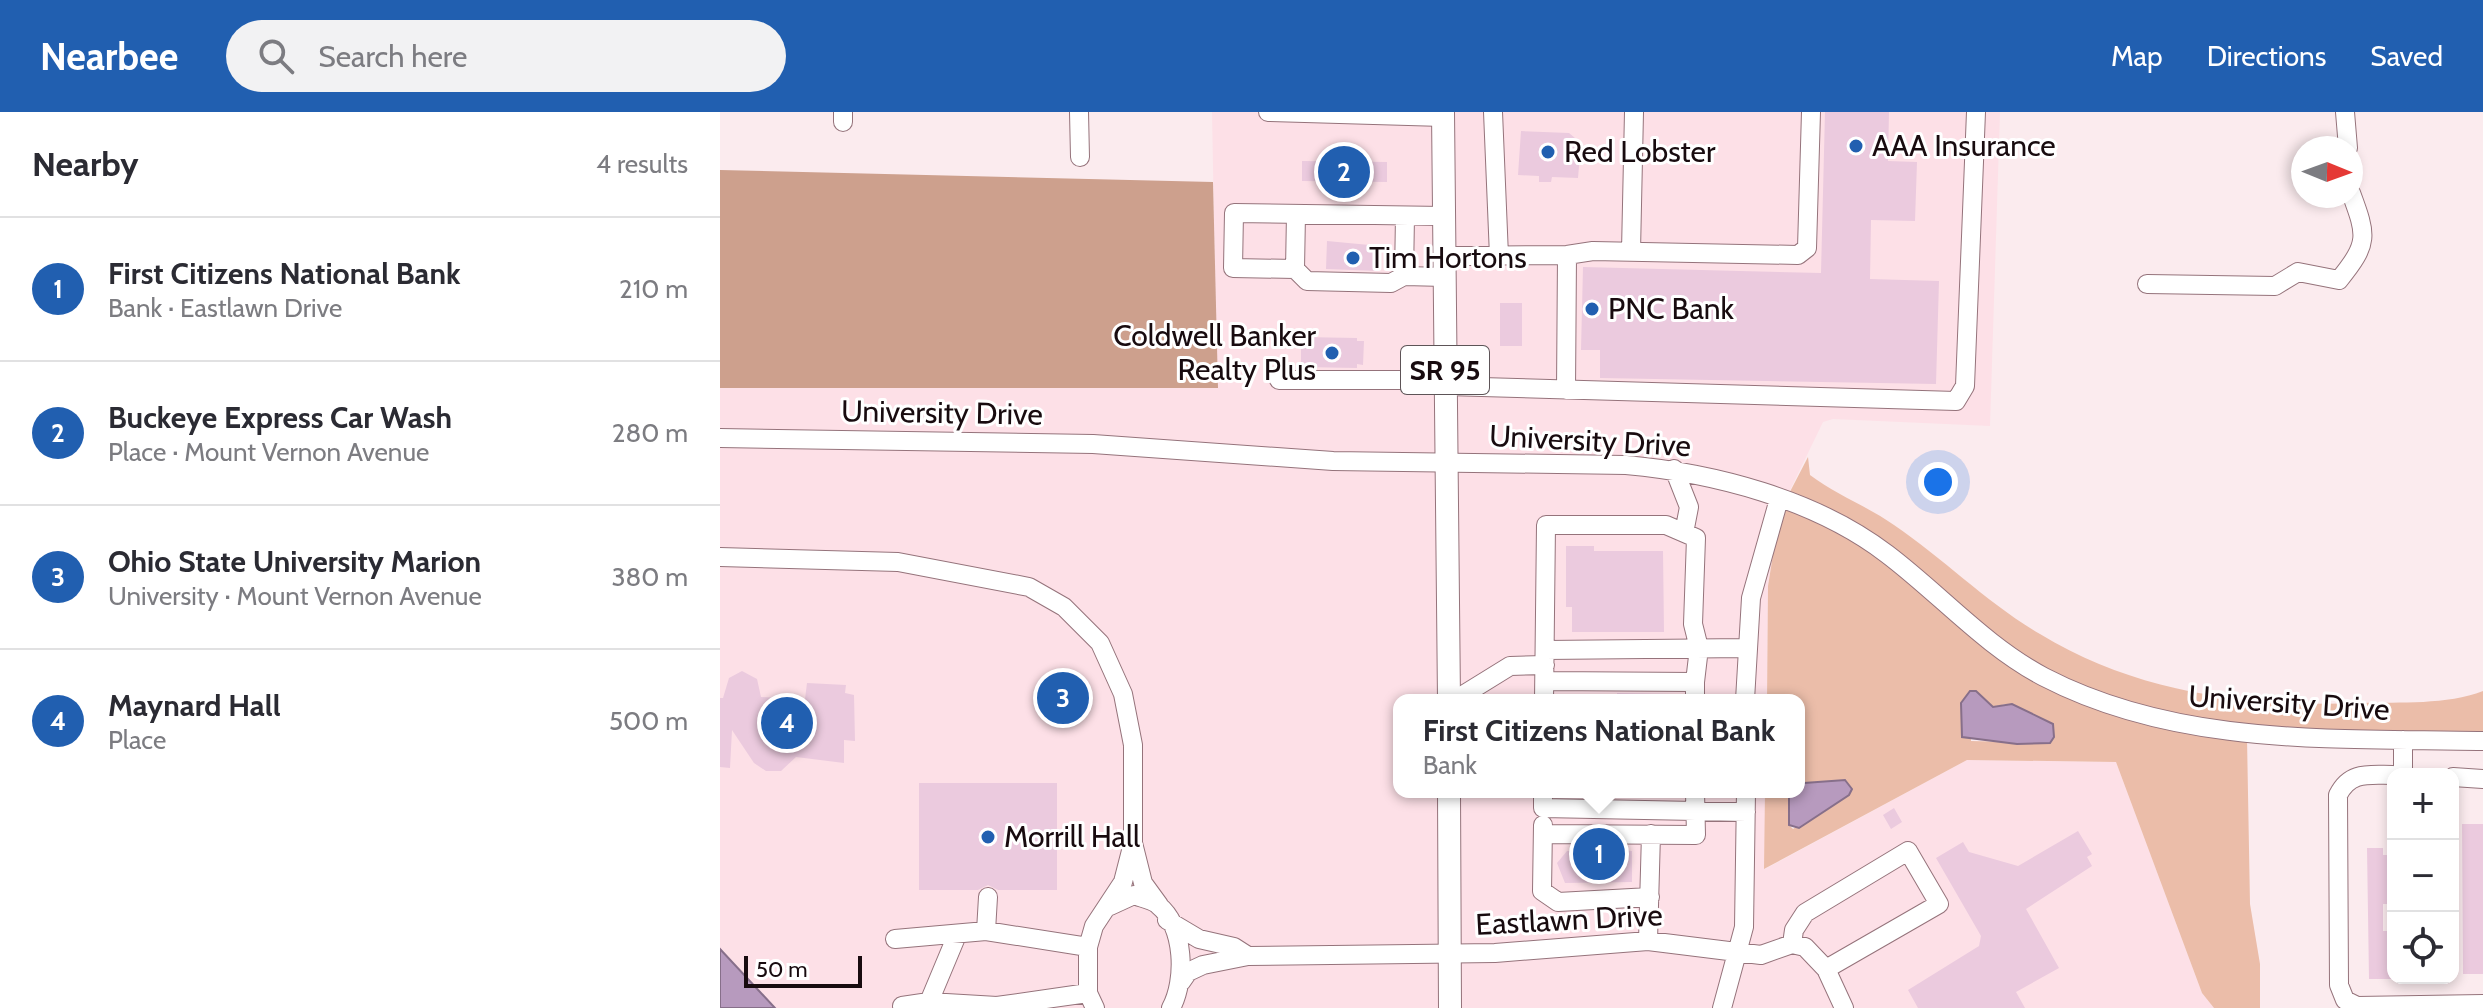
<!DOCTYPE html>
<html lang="en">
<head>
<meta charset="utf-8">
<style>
  body { margin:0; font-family:Cabin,sans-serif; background:#f2f2f3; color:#2b2b33 }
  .controls { position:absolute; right:24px; bottom:24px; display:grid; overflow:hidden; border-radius:16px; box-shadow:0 4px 12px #0003 }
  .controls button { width:72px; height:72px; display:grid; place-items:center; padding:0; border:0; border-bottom:2px solid #e1e1e2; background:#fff; color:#2b2b33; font:40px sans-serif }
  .compass { position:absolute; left:1571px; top:24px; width:72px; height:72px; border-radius:50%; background:#fff; box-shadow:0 4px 12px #0003; rotate:91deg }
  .scale { position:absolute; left:24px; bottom:20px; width:118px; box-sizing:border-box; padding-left:8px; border:4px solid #180b0f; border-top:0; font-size:22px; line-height:28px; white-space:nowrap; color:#180b0f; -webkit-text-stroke:6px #fff; paint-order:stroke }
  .you { position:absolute; left:1218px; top:370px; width:28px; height:28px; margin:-20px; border:6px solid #fff; border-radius:50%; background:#1a73e8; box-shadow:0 0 0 12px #1a73e833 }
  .badge { display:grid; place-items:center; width:52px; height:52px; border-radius:50%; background:#215fb0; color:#fff; font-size:26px; font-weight:700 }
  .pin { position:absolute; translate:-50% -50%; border:4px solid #fff; box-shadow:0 2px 8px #0006 }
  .popup { position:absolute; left:673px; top:582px; width:412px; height:104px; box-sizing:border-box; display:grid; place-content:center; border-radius:16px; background:#fff; filter:drop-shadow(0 2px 6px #0005); font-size:26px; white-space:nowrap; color:#7c7c81 }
  .popup b { font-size:30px; color:#2b2b33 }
  .popup::after { content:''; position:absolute; left:50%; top:100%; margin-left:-16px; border:16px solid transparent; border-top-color:#fff }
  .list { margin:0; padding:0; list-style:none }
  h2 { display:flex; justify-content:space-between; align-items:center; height:104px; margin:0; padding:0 32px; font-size:34px }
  h2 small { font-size:26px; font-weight:400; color:#7c7c81 }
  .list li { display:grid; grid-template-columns:52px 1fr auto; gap:24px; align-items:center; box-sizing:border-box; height:144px; padding:0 32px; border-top:2px solid #e1e1e2 }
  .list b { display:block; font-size:30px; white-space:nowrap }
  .list p { margin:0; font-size:26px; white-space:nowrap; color:#7c7c81 }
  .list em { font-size:26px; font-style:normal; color:#7c7c81 }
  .icon { flex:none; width:44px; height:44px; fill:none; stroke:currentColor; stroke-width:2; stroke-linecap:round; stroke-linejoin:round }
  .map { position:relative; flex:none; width:1763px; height:896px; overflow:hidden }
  header { display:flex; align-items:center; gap:48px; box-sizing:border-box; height:112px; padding:0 40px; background:#215fb0; color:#fff }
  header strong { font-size:38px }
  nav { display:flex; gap:44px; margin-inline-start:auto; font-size:28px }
  .search { width:560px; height:72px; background:#f2f2f3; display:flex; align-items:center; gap:20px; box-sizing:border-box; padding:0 28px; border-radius:44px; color:#7c7c81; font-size:30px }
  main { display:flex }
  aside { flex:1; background:#fff }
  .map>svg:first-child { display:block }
</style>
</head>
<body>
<header>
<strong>Nearbee</strong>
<div class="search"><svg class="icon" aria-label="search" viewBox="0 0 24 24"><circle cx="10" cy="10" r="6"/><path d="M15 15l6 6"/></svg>Search here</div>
<nav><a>Map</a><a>Directions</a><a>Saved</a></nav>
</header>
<main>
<aside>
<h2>Nearby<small>4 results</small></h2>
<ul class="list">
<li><span class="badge">1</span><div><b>First Citizens National Bank</b><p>Bank · Eastlawn Drive</p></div><em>210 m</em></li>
<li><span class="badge">2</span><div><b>Buckeye Express Car Wash</b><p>Place · Mount Vernon Avenue</p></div><em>280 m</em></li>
<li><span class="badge">3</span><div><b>Ohio State University Marion</b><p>University · Mount Vernon Avenue</p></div><em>380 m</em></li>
<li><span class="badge">4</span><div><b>Maynard Hall</b><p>Place</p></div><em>500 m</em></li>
</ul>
</aside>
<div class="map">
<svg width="1763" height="896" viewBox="0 0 1763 896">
  <rect width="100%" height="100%" fill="#fbebee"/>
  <path fill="#fde0e7" d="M492,0H1280L1270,314L1113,307L1103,310L1060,399L1048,474L1047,588H679V680H1045V757L1247,648L1396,650L1482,881L1494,896H0V276H497Z"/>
  <path fill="#ebbda9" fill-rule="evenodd" d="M1088,345L1090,363C1116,383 1147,394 1174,413C1224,447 1267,491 1320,522C1419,582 1529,595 1642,591C1680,590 1727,593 1763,579V633L1527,626L1530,792L1540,852V896H1494L1482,881L1396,650L1247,648L1044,757L1045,680H1069V713L1073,717L1129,683L1125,668L1079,673V588H1047L1048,474L1060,399ZM1250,579H1256L1273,595L1286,592L1330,631L1251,629Z"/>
  <path fill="#cda08d" d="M0,58L493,70L498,276H0Z"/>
  <path fill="#b79abe" stroke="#876f8a" stroke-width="2" d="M1250,579H1256L1273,595L1292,592L1333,612L1334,625L1330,631L1297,632L1242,625L1241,591Z
    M1125,668L1132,677L1129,683L1079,716L1069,713V680H1079V673L1084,671Z
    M0,837L55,896H0Z"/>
  <path fill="#ebcade" d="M1105,0H1169L1168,49L1197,50L1195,109L1151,108L1150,167L1219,169L1216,272L880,266V238H861L863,155L1101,161Z
    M801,19L849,21L861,31L858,66L832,65L831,70H819V64L798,63Z
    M582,49L667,50V70L582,69Z
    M607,129L660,134L659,159L606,157Z
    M780,191H802V234H780Z
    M581,225L637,226V229H644L643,253L637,252V256L581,255Z
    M846,434H874V439H943L944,520H852V495H846Z
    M22,559L37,567L41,585L85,587L87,571L126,573L125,581L134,583L135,629L124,628V651L76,645L61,659H46L34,651L12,618L10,656L0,655V586H3L9,566Z
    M897,581L957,582V588H897Z
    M199,671H337V778H278L268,773L258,778H199Z
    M1174,696L1182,710L1171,717L1163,703Z
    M1742,712H1763V862H1743Z
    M1358,719L1372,742L1367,745L1372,754L1306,797L1339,856L1296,880L1305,896H1198L1188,878L1259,834L1261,824L1216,746L1243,730L1249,740L1298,754Z
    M864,734L912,739V770L845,771L837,751L847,739H864Z
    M1647,736H1663V743H1673V792H1663V819H1673V867H1649Z"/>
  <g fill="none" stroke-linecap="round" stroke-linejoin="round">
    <defs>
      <path id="minor" d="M123,0V10
        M359,0L360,45
        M548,0L723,5
        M773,0L779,144
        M1625,0L1628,36
        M576,102L575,157L587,169L671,171L684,164L725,165
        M911,139L914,0
        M725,144L847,143L873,139L1078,143L1087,136L1091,0
        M575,157L513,156L514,101L724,104
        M684,164L685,104
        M1427,172L1555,174L1578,160L1619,168C1649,131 1647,124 1631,81
        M559,268H726
        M726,274L1236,289L1245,274L1256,0
        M846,278L847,143
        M0,326L373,332L613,349L906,353C994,361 1095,387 1167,442C1220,482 1265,534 1324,565C1459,635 1615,626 1763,629
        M954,357L969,395L964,421
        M0,445L178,450L309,475L344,495L380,531L403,582L413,633V731L423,771L439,793
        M825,538L1026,536
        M825,569L975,570V588
        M735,588L790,554L825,553
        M824,588L826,413H946L976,426L973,512L979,536L975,570
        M1025,588L1031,486L1059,387
        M1683,662V628
        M1673,663C1648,663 1630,659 1618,683L1619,873L1625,888L1637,894L1763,892
        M1733,665L1763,667
        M823,680V696L1026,700
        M823,713L822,779L838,790L930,785
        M823,722L976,723L975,680
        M390,794L414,783C421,786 433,788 438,793C465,815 466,868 451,896
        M447,808L479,827L514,835L528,844
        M266,819L268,785
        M175,827L266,819L368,835
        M928,829L931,722
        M1072,832L1074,818L1085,801L1188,739L1219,792L1106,857
        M461,870L468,860L483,853L528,844L775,841L928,829L1041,843L1072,832L1085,835L1106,857L1124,896
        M209,890L237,823
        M182,894L209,890L277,894L368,881
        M375,896L368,881V835L374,814L403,770L413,731
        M1002,896L1024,815L1026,680"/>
      <path id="major" d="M723,0L729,588
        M729,680L730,896"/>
    </defs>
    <use href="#minor" stroke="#95737b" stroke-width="20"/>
    <use href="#major" stroke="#95737b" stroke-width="24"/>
    <use href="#minor" stroke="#fff" stroke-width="18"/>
    <use href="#major" stroke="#fff" stroke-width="22"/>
  </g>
  <g fill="#215fb0" stroke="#fff" stroke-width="3">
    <circle cx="1136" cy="34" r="8"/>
    <circle cx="828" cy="40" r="8"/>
    <circle cx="633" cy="146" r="8"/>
    <circle cx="872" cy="197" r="8"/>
    <circle cx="612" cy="241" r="8"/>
    <circle cx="268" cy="725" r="8"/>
  </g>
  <g text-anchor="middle" stroke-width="6" stroke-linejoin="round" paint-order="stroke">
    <rect fill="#fff" stroke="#5d5457" stroke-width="2" x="681" y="234" width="88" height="48" rx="6"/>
    <g font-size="28" font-weight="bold" fill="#180b0f">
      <text x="725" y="268">SR 95</text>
    </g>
    <g font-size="30" fill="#180b0f" stroke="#fff" text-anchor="start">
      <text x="1152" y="44">AAA Insurance</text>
      <text x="844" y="50">Red Lobster</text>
      <text x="649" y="156">Tim Hortons</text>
      <text x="888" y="207">PNC Bank</text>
      <text x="596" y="234" text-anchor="end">Coldwell Banker<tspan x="596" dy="34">Realty Plus</tspan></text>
      <text x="284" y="735">Morrill Hall</text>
    </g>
    <g font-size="30" fill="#180b0f" stroke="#fff">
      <text transform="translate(222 301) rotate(1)" y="10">University Drive</text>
      <text transform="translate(870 329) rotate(3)" y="10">University Drive</text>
      <text transform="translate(1569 591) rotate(4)" y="10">University Drive</text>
      <text transform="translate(849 808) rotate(-3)" y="10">Eastlawn Drive</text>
    </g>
  </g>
</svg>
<div class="controls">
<button>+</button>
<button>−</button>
<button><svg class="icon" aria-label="locate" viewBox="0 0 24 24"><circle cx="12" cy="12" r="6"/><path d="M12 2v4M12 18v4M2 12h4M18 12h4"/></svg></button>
</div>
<svg class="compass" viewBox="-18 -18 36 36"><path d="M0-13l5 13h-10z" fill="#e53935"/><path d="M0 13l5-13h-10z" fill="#7c7c81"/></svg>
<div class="scale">50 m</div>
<div class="you"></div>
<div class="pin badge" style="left:879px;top:742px">1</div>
<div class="popup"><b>First Citizens National Bank</b>Bank</div>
<div class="pin badge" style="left:624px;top:60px">2</div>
<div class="pin badge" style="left:343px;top:586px">3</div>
<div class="pin badge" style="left:67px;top:611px">4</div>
</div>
</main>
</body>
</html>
